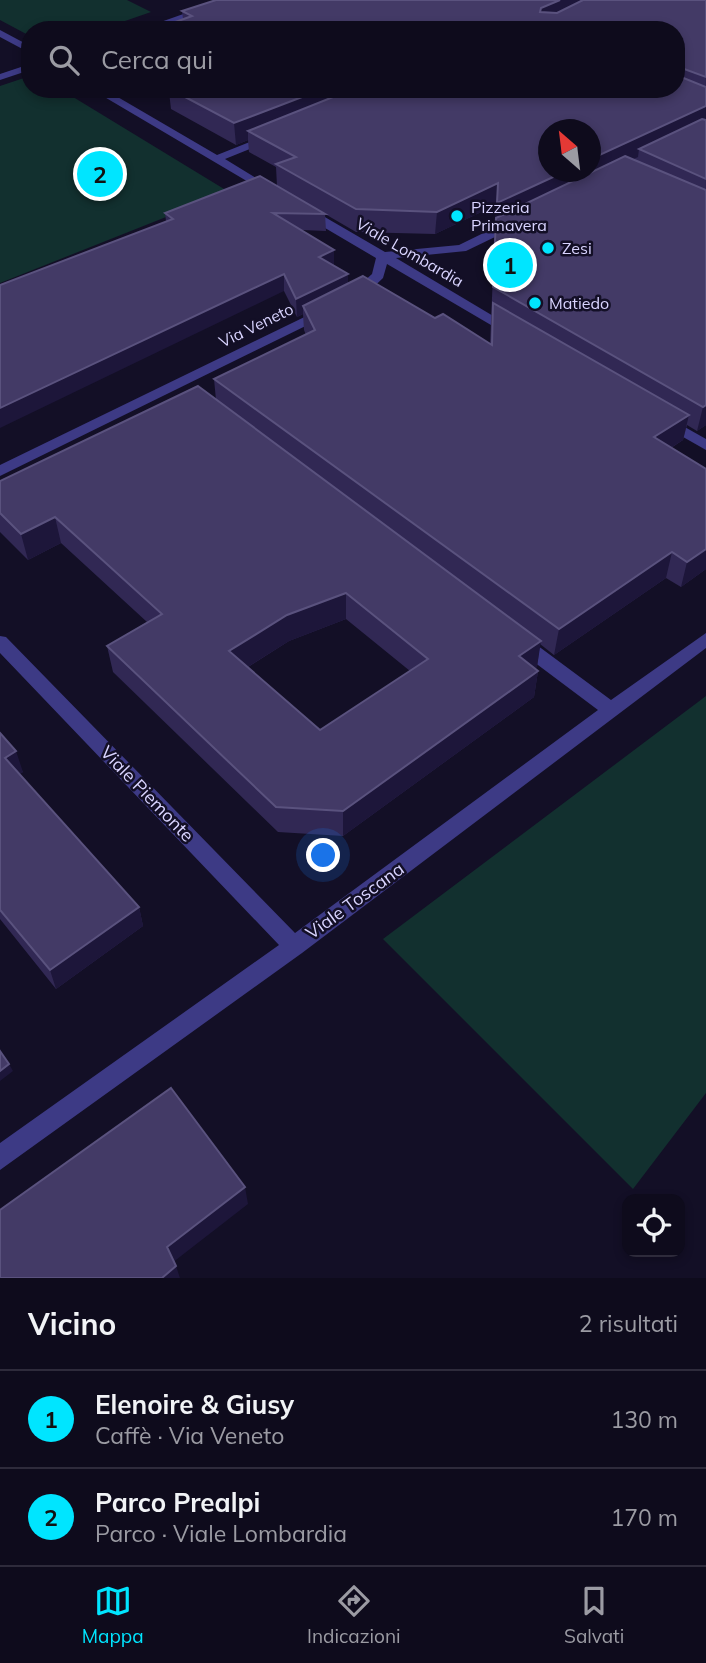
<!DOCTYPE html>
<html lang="it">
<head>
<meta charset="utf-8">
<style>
  body { margin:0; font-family:Mulish,sans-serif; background:#1c1929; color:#f1f3f6 }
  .controls { position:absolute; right:21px; bottom:21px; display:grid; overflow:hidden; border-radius:14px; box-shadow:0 4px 10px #0003 }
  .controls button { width:63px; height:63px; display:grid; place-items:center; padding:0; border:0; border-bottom:2px solid #2e2b3b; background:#0e0b1c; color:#f1f3f6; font:35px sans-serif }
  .compass { position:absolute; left:538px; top:119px; width:63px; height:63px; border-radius:50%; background:#0e0b1c; box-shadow:0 4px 10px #0003; rotate:332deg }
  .you { position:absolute; left:324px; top:856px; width:24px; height:24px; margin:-18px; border:5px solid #fff; border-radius:50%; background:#1a73e8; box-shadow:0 0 0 10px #1a73e833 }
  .badge { display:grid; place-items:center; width:46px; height:46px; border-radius:50%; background:#00e5ff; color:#111; font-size:23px; font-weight:700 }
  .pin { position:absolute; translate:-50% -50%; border:4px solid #fff; box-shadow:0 2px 7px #0006 }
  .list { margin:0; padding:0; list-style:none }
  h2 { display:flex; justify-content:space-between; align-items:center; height:91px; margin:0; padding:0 28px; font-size:30px }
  h2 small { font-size:23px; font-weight:400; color:#9b9ba3 }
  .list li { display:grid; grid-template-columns:46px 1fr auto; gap:21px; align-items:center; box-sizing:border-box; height:98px; padding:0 28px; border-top:2px solid #2e2b3b }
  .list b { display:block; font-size:26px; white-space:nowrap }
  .list p { margin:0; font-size:23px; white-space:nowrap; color:#9b9ba3 }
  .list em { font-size:23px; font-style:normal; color:#9b9ba3 }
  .icon { flex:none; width:38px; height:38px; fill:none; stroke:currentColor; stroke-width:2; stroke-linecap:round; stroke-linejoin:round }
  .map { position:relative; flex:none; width:706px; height:1278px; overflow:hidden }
  .search { position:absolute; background:#0e0b1c; box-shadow:0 4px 10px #0003; left:21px; right:21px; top:21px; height:77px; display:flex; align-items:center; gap:18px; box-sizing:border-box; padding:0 24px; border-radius:28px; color:#9b9ba3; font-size:26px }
  .sheet { height:287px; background:#0e0b1c }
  nav { display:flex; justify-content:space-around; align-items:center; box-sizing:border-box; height:98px; border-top:2px solid #2e2b3b; background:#0e0b1c; font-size:19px; color:#9b9ba3 }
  nav a { display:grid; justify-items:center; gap:4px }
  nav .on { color:#00e5ff }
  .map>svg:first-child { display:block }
</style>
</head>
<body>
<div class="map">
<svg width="706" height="1278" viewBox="0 0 706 1278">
  <rect width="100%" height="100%" fill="#130f26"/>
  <path fill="#12302f" d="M0,0H127L151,12L99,30H30V36L0,20Z
    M30,76V89H60L229,192L0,283V86Z
    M706,696V1093L633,1189L383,939Z"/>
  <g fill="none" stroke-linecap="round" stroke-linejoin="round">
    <path fill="#3d3a85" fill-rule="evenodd" d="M223,0H237L153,30H138Z
      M0,30L30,46V53L0,37Z
      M30,64V70L0,80V74Z
      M91,89H104L217,155L267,135H275V139L225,159L277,191L267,193Z
      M303,209H311L385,252L459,245L510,220H518V226L466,251L396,258L520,332L518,335H508L387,264L383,278L360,300H350V294L372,274L376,258L303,215Z
      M323,308L330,312L328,315L0,476V465Z
      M667,417L706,439V450L662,425V419Z
      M706,633V648L302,953L0,1170V1143L279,945L0,653V636L6,637L295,933L598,710L514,647L511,642L514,637H526L611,700Z"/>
  </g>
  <path fill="#312854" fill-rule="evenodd" d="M216,0H706V425L697,431L687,425L683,440L671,448L706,469V569L681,587L666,578L554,655L540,644L537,667L534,668L538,671L534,697L343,836L278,832L113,672L107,646L147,622L61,543L28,560L0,532V481L216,400L214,379L306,335L304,330L303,314L297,317L284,291L166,221L165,213L260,176L325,214L326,231L302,230L334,250V266L348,274V284L435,318L490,344L496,205L435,234L356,232L277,186L276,167L249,152L248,140L236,145L171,109L169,92L164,89H676V30L183,19L182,11ZM346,619L410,671L320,730L248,667L289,641Z
    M0,733L23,772L19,774L139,907L143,926L56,989L0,919Z"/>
  <path fill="#1d163a" d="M560,0H580L579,10L539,28L541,8Z
    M323,89H376L248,131V140L236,145L234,123Z
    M706,106V125L639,149L638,157L495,225L497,203L564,172H591V159Z
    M498,183L496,205L435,234L437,212Z
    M334,250V267L319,257Z
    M284,274V291L0,428V408Z
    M348,274V292L303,306V314L297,317L296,299Z
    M706,405V425L697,431L703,407Z
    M689,415L683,440L648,462L654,437Z
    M55,517L61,543L28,560L21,534Z
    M706,549V569L681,587L687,562Z
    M672,552L666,578L554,655L559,629Z
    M346,593V619L289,641L232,677L229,651L287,615Z
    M541,641L537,667L515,682L519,656Z
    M538,671L534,697L343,836V811Z
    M16,751L23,772L12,778L5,758Z
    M139,907L143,926L56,989L50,970Z
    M9,1064L13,1071L0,1081V1071Z
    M245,1187L248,1204L172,1263L167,1247Z
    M176,1266L180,1278H162Z"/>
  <path fill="#433a66" stroke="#5a527e" stroke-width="2" fill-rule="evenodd" d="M216,0H560L541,8L540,12L557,13L583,0H706V77L676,66V30H153L192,16L182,11Z
    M676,75L706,87V106L591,159V130H549V172H564L497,203L498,183L437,212L356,209L276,164L296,157L248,131L353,89H676Z
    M170,89H323L234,123Z
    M702,119L706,120V179L639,149Z
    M625,156L706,190V405L703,407L493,287L496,218Z
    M260,176L325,214L273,213L334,250L319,257L348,274L296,299L284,274L0,408V285L173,219L165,213Z
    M363,276L435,318L443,314L492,345L493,303L689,415L654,437L706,469V549L687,562L672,552L559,629L214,379L315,330L303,306Z
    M198,386L541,641L519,656L538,671L343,811L276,807L107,646L162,614L55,517L21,534L0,513V481ZM346,593L428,659L320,730L229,651L287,615Z
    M0,733L16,751L5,758L139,907L50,970L0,910Z
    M0,1051L9,1064L0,1071Z
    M171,1088L245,1187L167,1247L176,1266L162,1278H0V1210Z"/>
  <g fill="#00e5ff" stroke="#130f26" stroke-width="2.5">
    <circle cx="457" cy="216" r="7"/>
    <circle cx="548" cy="248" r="7"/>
    <circle cx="535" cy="303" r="7"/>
  </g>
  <g text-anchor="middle" stroke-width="5" stroke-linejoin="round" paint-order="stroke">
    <g font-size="16" fill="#d9d4ff" stroke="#130f26" text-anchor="start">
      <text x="471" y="213">Pizzeria<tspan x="471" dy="18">Primavera</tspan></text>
      <text x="562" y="254">Zesi</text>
      <text x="549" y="309">Matiedo</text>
    </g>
    <g font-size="16" fill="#d9d4ff" stroke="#130f26">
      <text transform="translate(410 252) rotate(30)" y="6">Viale Lombardia</text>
      <text transform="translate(256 325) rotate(-26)" y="6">Via Veneto</text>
    </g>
    <g font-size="18" fill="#d9d4ff" stroke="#130f26">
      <text transform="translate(147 794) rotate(46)" y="6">Viale Piemonte</text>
      <text transform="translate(355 901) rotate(-36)" y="6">Viale Toscana</text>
    </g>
  </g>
</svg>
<div class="controls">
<button><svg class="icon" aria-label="locate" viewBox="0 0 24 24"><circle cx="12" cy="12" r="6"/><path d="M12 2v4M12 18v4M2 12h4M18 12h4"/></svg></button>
</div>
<svg class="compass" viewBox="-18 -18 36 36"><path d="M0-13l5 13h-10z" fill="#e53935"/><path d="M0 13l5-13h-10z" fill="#9b9ba3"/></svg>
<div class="you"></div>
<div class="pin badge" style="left:510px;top:265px">1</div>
<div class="pin badge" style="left:100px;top:174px">2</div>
<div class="search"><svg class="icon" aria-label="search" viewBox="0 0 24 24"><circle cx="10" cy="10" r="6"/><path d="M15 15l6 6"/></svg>Cerca qui</div>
</div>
<section class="sheet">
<h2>Vicino<small>2 risultati</small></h2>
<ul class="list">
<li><span class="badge">1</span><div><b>Elenoire &amp; Giusy</b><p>Caffè · Via Veneto</p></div><em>130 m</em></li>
<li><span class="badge">2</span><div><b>Parco Prealpi</b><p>Parco · Viale Lombardia</p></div><em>170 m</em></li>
</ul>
</section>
<nav>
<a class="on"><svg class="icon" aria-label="map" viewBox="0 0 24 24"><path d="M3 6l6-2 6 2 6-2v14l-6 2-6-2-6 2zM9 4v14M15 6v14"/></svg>Mappa</a>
<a><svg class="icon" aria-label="directions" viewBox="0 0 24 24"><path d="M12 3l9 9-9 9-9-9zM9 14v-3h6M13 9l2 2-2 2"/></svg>Indicazioni</a>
<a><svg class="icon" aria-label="saved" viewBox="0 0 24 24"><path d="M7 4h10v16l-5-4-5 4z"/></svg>Salvati</a>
</nav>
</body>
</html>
